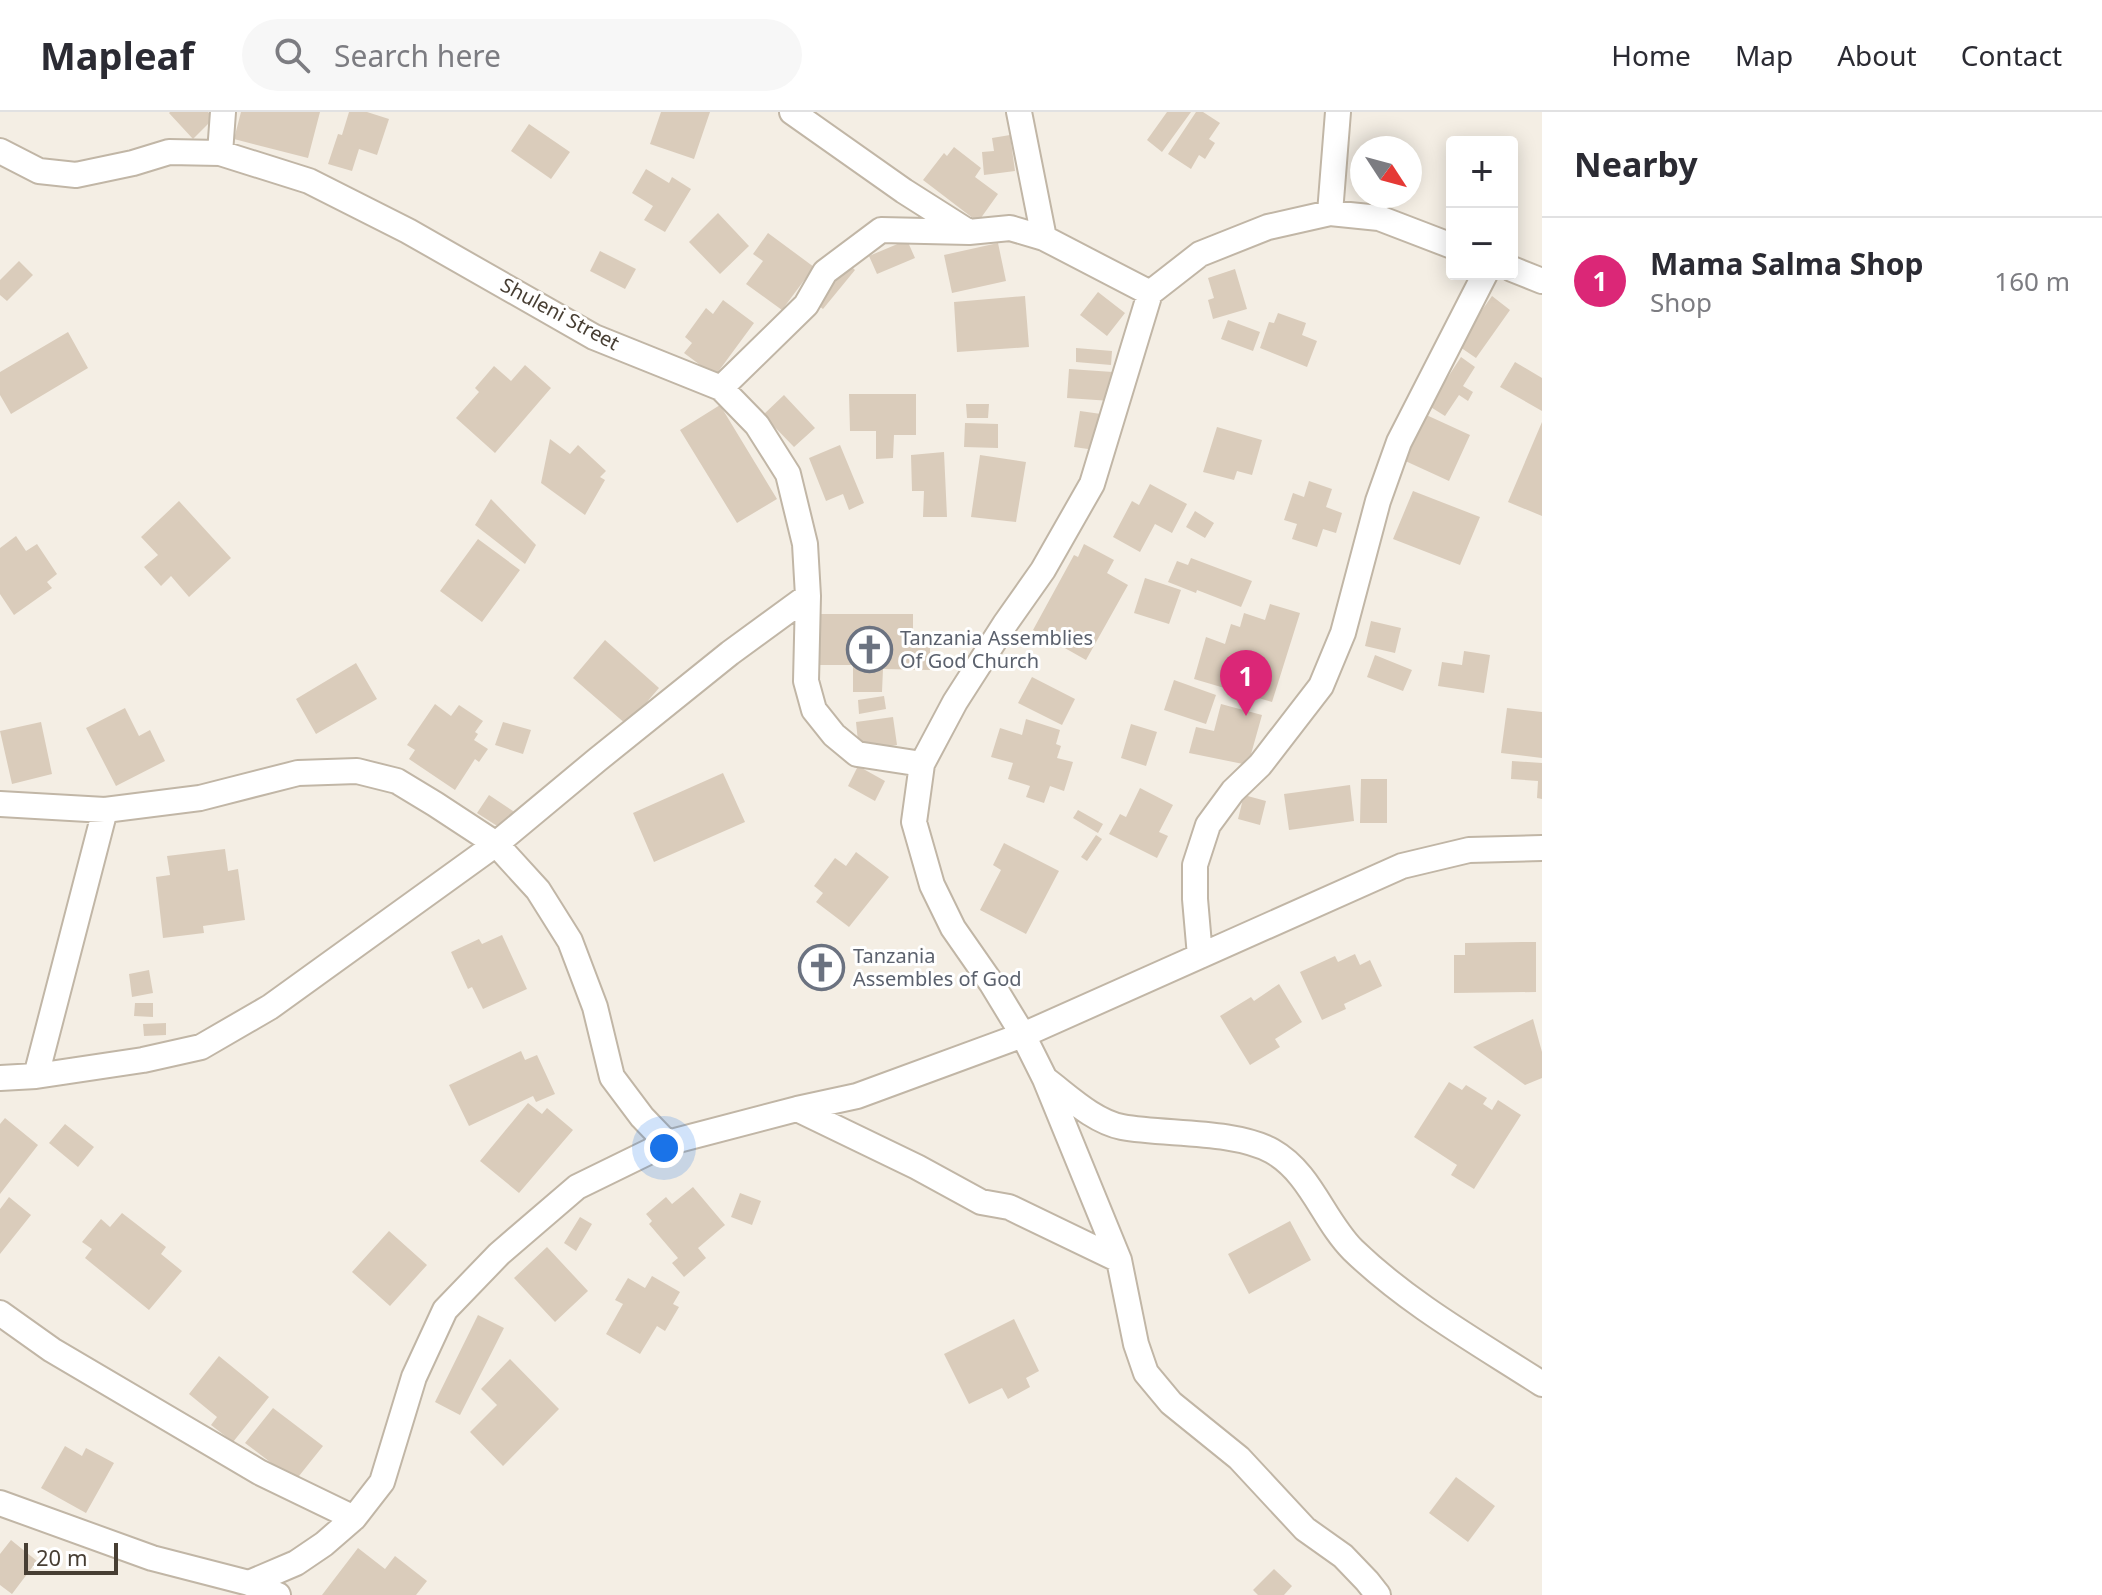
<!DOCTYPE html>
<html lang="en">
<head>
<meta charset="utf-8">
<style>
  body { margin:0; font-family:"Noto Sans",sans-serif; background:#f7f7f7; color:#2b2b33 }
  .controls { position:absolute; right:24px; top:24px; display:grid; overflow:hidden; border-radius:8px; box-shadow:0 4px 20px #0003 }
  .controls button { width:72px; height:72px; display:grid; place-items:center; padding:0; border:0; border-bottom:2px solid #e1e1e2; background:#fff; color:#2b2b33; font:40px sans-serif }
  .compass { position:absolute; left:1350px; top:24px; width:72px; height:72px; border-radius:50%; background:#fff; box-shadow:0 4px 20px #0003; rotate:126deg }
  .scale { position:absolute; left:24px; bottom:20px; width:94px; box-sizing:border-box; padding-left:8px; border:4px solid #473e33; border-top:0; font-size:22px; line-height:28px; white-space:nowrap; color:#473e33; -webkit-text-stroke:6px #fff; paint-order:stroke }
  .you { position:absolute; left:664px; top:1036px; width:28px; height:28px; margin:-20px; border:6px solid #fff; border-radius:50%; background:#1a73e8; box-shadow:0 0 0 12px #1a73e833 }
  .badge { display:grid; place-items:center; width:52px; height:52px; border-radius:50%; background:#db2777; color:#fff; font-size:26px; font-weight:700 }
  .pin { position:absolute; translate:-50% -66px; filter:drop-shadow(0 2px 4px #0008) }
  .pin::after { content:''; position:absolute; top:42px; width:28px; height:24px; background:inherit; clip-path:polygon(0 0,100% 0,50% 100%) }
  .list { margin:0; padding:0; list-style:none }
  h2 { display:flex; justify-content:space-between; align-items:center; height:104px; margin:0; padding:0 32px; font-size:34px }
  h2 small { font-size:26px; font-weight:400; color:#7c7c81 }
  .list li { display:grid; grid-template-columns:52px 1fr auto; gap:24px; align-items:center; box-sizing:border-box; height:128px; padding:0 32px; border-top:2px solid #e1e1e2 }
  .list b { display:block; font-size:30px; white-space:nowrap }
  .list p { margin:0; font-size:26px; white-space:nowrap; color:#7c7c81 }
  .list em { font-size:26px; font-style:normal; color:#7c7c81 }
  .icon { flex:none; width:44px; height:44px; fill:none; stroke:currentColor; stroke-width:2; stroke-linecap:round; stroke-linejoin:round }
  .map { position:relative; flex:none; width:1542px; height:1483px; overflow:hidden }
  header { display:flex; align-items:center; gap:48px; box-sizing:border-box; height:112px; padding:0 40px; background:#fff; border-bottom:2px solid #e1e1e2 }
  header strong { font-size:38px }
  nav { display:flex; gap:44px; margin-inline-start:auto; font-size:28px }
  .search { width:560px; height:72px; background:#f7f7f7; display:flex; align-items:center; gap:20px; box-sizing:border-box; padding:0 28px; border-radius:44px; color:#7c7c81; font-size:30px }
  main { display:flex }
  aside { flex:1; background:#fff }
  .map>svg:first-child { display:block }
</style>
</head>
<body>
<header>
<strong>Mapleaf</strong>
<div class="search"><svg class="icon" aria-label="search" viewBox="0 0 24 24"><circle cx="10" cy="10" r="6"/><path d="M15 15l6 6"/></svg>Search here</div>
<nav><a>Home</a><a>Map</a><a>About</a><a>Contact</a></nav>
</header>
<main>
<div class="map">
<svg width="1542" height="1483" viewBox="0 0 1542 1483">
  <rect width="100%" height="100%" fill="#f4eee4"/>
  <path fill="#daccbb" d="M170,0H208L214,6L193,27L169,1Z
    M241,0H320L308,46L234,27Z
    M349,0H367L389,7L377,43L359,37L352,59L328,52L338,22L342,23Z
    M661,0H710L694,47L650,32Z
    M1167,0H1191L1162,40L1147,28Z
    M1196,0H1203L1220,11L1209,27L1215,31L1205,47L1199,43L1191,57L1168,42Z
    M529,12L570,40L551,67L511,39Z
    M1010,23L1015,59L984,63L982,40L994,39L992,26Z
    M954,35L981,56L975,65L998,82L978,110L923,68L944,41L947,44Z
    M646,57L669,71L672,65L691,77L665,120L644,108L653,94L632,81Z
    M718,101L749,134L720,162L689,130Z
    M768,121L814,155L782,198L746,172L763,149L753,142Z
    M907,128L915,146L877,162L869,144Z
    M998,131L1006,169L952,181L944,143Z
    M600,139L636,157L625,177L590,159Z
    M19,149L33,163L7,189L0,183V168Z
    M845,149L855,158L823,197L812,189Z
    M1235,157L1247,197L1213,207L1208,188L1214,186L1208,166Z
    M1098,180L1125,201L1107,224L1080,203Z
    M1025,184L1029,235L957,240L954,190Z
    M1492,184L1510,198L1476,246L1457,233Z
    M723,188L754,211L715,264L684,241L692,231L685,225L706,196L713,202Z
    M1278,201L1306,211L1302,223L1317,229L1307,255L1260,236L1269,210L1274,211Z
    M1228,208L1260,220L1253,239L1221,227Z
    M68,220L88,256L11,302L0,283V260Z
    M1076,236L1112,239L1111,253L1076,250Z
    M1461,245L1475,255L1463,274L1473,280L1468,289L1459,283L1445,304L1429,294Z
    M1515,250L1542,266V299L1500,275Z
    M525,253L551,276L495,341L456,306L479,280L475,276L494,254L511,269Z
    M1069,257L1113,260L1111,289L1067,286Z
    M849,282H916V323H894L893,346L876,347V319H850Z
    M784,283L815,316L794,335L763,303Z
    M966,292H989L988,306H967Z
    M720,293L777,387L737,411L680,318Z
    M1080,299L1101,302L1095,338L1074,335Z
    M1422,301L1470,323L1449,369L1401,347Z
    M1542,310V404L1508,390Z
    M965,311L998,312V336L964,335Z
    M1217,315L1262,328L1252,363L1237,359L1234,368L1203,360Z
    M550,327L570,342L578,333L606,359L600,365L605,368L585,403L541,371Z
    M840,333L864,391L849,398L843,382L826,389L809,346Z
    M944,340L947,405H923L924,379H912L911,343Z
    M980,343L1026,350L1016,410L971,405Z
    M1309,369L1332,377L1326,395L1342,401L1336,421L1323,417L1317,435L1292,427L1297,412L1284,408L1293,381L1304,385Z
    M1150,372L1187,392L1172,421L1155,412L1140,440L1113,425L1132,389L1139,393Z
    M1413,379L1480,405L1460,453L1393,427Z
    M491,387L536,433L525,452L475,413Z
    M179,389L231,446L189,485L171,464L161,474L144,455L158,443L141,425Z
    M1195,399L1214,411L1205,426L1186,415Z
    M16,424L26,439L37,432L57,462L47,470L52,476L14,503L0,482V436Z
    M478,427L520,458L482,510L440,479Z
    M1084,432L1114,448L1107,461L1128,473L1086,548L1033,518L1074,443L1078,445Z
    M1191,446L1252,469L1241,495L1197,478L1196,481L1168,470L1177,449L1188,453Z
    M1145,466L1181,478L1169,512L1134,501Z
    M1270,492L1300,501L1272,590L1194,567L1206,525L1225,532L1231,512L1240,515L1244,501L1265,508Z
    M820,502H913V528H930V558L883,557L882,580H853V553H820Z
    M1371,509L1401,516L1395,541L1365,534Z
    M605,528L659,576L627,613L573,566Z
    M1464,539L1490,543L1484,581L1438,574L1442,550L1462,553Z
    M1375,543L1412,558L1403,579L1367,565Z
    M356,551L377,587L316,622L296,587Z
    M1032,565L1075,587L1062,613L1018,591Z
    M1174,568L1216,583L1206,612L1164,598Z
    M884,584L886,597L859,602L858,588Z
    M435,592L451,604L459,593L483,609L475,620L478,622L474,628L488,637L479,650L475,647L455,678L409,647L415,638L407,633Z
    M1221,592L1262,603L1248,653L1189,641L1196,615L1214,619Z
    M125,596L139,624L150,618L165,649L116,674L86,616Z
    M1507,596L1542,600V646L1501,641Z
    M893,605L897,633L859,639L856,610Z
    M1026,607L1060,618L1056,632L1061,634L1057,646L1073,650L1064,679L1050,674L1044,691L1026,685L1030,674L1008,667L1013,651L991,645L1000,616L1022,623Z
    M41,610L52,662L12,672L0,619Z
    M503,610L531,618L523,642L495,633Z
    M1131,612L1157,620L1146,654L1121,646Z
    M1512,649L1542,651V687L1537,686L1538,669L1511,667Z
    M858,654L885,669L875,689L848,674Z
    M723,661L745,710L654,750L633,701Z
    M1361,667H1387V711H1360Z
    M1350,673L1354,709L1289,718L1284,682Z
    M1140,676L1173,693L1159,720L1168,724L1157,746L1109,722L1120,702L1126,705Z
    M489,683L516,701L505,719L477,701Z
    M1244,683L1266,689L1260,713L1238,707Z
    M1078,698L1103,712L1098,721L1073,706Z
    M1096,723L1102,727L1087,749L1081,745Z
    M1004,731L1059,759L1026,822L980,798L1001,758L993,753Z
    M225,737L228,759L238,757L245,808L203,814L204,821L163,826L156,765L170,763L167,744Z
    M856,740L889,765L849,815L816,790L823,781L814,774L835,746L846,754Z
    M502,823L527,877L483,897L472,875L468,877L451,840L479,827L482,832Z
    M1522,830H1536V880L1454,881V843H1465V831Z
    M1355,842L1360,853L1370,848L1382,874L1344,892L1346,897L1322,908L1300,860L1335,844L1338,850Z
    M149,858L153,881L132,885L129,862Z
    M1279,872L1302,910L1275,927L1280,935L1250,953L1220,904L1251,885L1254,889Z
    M135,891H153V905L134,904Z
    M1533,907L1542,940V966L1525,973L1473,935Z
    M166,911V923L144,924L143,912Z
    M521,939L525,948L537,943L555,982L536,990L533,984L469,1014L449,973Z
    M1449,970L1462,978L1466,973L1487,986L1483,992L1492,998L1498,988L1521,1003L1474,1077L1451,1063L1457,1053L1414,1025Z
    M528,991L542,1002L547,996L573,1018L519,1081L480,1049Z
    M5,1006L38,1033L0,1082V1012Z
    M65,1012L94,1035L78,1055L49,1031Z
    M693,1075L725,1113L698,1136L706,1146L684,1165L672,1151L678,1146L649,1112L652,1109L646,1102L666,1085L672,1092Z
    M740,1081L761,1089L752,1113L731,1105Z
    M9,1085L31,1103L0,1142V1097Z
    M122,1101L166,1135L161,1142L182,1159L149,1198L85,1146L92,1137L82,1130L101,1107L110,1115Z
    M580,1105L592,1112L576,1139L564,1131Z
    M1290,1109L1311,1148L1249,1182L1228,1142Z
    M389,1119L427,1153L390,1194L352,1160Z
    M547,1135L588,1179L555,1210L514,1166Z
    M652,1164L680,1180L673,1192L679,1195L665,1219L657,1214L640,1242L606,1222L623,1192L615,1188L628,1166L645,1176Z
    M478,1203L504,1216L460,1303L435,1290Z
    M1014,1207L1039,1259L1026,1266L1030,1275L1008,1287L1002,1276L969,1292L944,1242Z
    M219,1244L269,1285L233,1330L211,1313L217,1305L189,1282Z
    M510,1247L559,1297L503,1354L470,1320L497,1293L481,1277Z
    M273,1296L323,1334L295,1369L245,1331Z
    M65,1334L82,1344L86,1336L114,1351L86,1401L41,1376Z
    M1456,1365L1495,1394L1468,1430L1429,1401Z
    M11,1428L37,1449L12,1482L0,1473V1442Z
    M358,1436L385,1457L395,1444L427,1469L416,1483H322Z
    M1274,1457L1292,1474L1284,1483H1258L1253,1478Z"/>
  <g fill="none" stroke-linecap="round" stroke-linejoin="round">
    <defs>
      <path id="minor" d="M792,0L904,79L967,119
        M1019,0L1044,126
        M0,39L39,59L76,63L133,51L169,40L220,41L309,69L408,119L594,225L721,276L757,313L788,362L805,432L808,484L806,569L814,598L834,623L857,642L922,652
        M220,41L223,0
        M1330,101L1338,0
        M1512,157L1542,169
        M721,276L806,193L825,160L881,118L969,120L1010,116L1044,126L1150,181
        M0,692L105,698L200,686L298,661L357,659L397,669L435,692L496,732L538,778L570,829L595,895L612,965L642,1005L667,1031
        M1200,844L1195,787V753L1208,713L1233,679L1260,653L1321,574L1343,521L1378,389L1399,330L1485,162
        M36,964L105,698
        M0,966L36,964L143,948L201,935L270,895L496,732L597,648L730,541L808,484
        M1045,967C1068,984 1093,1009 1122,1015C1165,1023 1234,1018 1272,1039C1311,1061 1323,1108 1353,1138C1409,1192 1477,1230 1542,1272
        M797,997L917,1055L981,1090L1009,1095L1119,1148
        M0,1201L52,1238L259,1360L354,1406
        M0,1391L152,1446L249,1471L278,1483
        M249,1471L296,1451L324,1432L354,1406L382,1370L414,1265L445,1198L499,1142L577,1075L667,1031L797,997L857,984L1023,923L1402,754L1469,738L1542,736
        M1378,1483L1367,1469L1343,1444L1305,1417L1239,1346L1171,1291L1146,1261L1136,1232L1119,1148L1045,967L1023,923L992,872L953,816L932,773L914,710L922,652L955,590L1005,512L1043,458L1092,372L1150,181L1200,142L1268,115L1330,101L1379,106L1452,134"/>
    </defs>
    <use href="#minor" stroke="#c1b6a6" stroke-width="28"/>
    <use href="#minor" stroke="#fff" stroke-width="24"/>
  </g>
  <defs>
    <symbol id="church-ring" viewBox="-11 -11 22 22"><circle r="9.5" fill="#fff" stroke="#6b7280" stroke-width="1.5"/><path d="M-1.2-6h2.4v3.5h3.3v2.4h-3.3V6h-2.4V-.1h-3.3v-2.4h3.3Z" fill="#6b7280"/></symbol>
  </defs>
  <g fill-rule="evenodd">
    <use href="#church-ring" x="844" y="512" width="51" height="51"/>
    <use href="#church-ring" x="796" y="830" width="51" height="51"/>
  </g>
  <g text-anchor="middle" stroke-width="6" stroke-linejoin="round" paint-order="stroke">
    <g font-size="20" fill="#473e33" stroke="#fff">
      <text transform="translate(560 202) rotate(28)" y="7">Shuleni Street</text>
    </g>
    <g font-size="20" fill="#5b616d" stroke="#fff" text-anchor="start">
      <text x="900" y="533">Tanzania Assemblies<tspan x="900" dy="23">Of God Church</tspan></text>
      <text x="853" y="851">Tanzania<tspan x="853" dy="23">Assembles of God</tspan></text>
    </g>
  </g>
</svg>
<div class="controls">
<button>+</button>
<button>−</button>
</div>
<svg class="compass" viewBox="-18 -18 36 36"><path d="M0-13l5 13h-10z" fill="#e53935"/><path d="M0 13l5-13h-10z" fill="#7c7c81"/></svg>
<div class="scale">20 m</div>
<div class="you"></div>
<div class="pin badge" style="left:1246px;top:604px">1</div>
</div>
<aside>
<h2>Nearby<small></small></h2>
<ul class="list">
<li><span class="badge">1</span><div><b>Mama Salma Shop</b><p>Shop</p></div><em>160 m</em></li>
</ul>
</aside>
</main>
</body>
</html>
